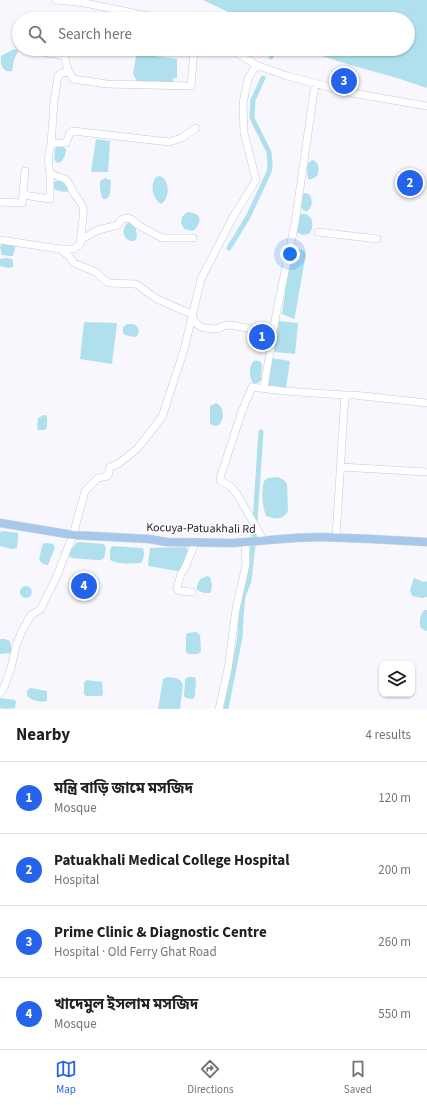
<!DOCTYPE html>
<html lang="en">
<head>
<meta charset="utf-8">
<style>
  body { margin:0; font-family:"Source Sans 3","Noto Sans Bengali",sans-serif; background:#f6f6f6; color:#202124 }
  .controls { position:absolute; right:12px; bottom:12px; display:grid; overflow:hidden; border-radius:8px; box-shadow:0 1px 3px #0004 }
  .controls button { width:36px; height:36px; display:grid; place-items:center; padding:0; border:0; border-bottom:1px solid #e0e0e0; background:#fff; color:#202124; font:20px sans-serif }
  .you { position:absolute; left:290px; top:254px; width:14px; height:14px; margin:-10px; border:3px solid #fff; border-radius:50%; background:#1a73e8; box-shadow:0 0 0 6px #1a73e833 }
  .badge { display:grid; place-items:center; width:26px; height:26px; border-radius:50%; background:#2563eb; color:#fff; font-size:13px; font-weight:700 }
  .pin { position:absolute; translate:-50% -50%; border:2px solid #fff; box-shadow:0 1px 4px #0006 }
  .list { margin:0; padding:0; list-style:none }
  h2 { display:flex; justify-content:space-between; align-items:center; height:52px; margin:0; padding:0 16px; font-size:17px }
  h2 small { font-size:13px; font-weight:400; color:#757577 }
  .list li { display:grid; grid-template-columns:26px 1fr auto; gap:12px; align-items:center; box-sizing:border-box; height:72px; padding:0 16px; border-top:1px solid #e0e0e0 }
  .list b { display:block; font-size:15px; white-space:nowrap }
  .list p { margin:0; font-size:13px; white-space:nowrap; color:#757577 }
  .list em { font-size:13px; font-style:normal; color:#757577 }
  .icon { flex:none; width:22px; height:22px; fill:none; stroke:currentColor; stroke-width:2; stroke-linecap:round; stroke-linejoin:round }
  .map { position:relative; flex:none; width:427px; height:709px; overflow:hidden }
  .search { position:absolute; background:#fff; box-shadow:0 1px 3px #0004; left:12px; right:12px; top:12px; height:44px; display:flex; align-items:center; gap:10px; box-sizing:border-box; padding:0 14px; border-radius:22px; color:#757577; font-size:15px }
  .sheet { height:340px; background:#fff }
  nav { display:flex; justify-content:space-around; align-items:center; box-sizing:border-box; height:56px; border-top:1px solid #e0e0e0; background:#fff; font-size:11px; color:#757577 }
  nav a { display:grid; justify-items:center; gap:2px }
  nav .on { color:#2563eb }
  .map>svg:first-child { display:block }
</style>
</head>
<body>
<div class="map">
<svg width="427" height="709" viewBox="0 0 427 709">
  <rect width="100%" height="100%" fill="#f7f7fd"/>
  <path fill="#b0e0ee" d="M203,0H427V88C386,73 343,65 303,49H408V19H243Z
    M16,49L18,51L14,60L12,71C2,73 0,64 1,56L12,50Z
    M147,55L177,59V78H173V83L169,84L166,81L159,83L153,81L147,83H138L133,74L136,56Z
    M96,139L110,141L108,172H91Z
    M62,146L66,149L65,156L61,162L57,163L54,159L55,149L56,147Z
    M313,160L315,161C320,165 319,171 317,176C314,178 311,180 308,179C307,172 305,162 313,160Z
    M160,176C161,176 165,179 165,180C170,187 168,200 161,204C152,198 150,185 156,177Z
    M105,178L110,180L111,181C110,188 112,200 103,199C100,194 100,187 100,181Z
    M57,181C64,181 66,183 69,188V191C64,193 58,191 54,189L53,186V182Z
    M305,193L309,194C316,202 308,220 300,206L301,195Z
    M189,212C203,214 202,223 193,231L184,229L181,223L182,217L186,213Z
    M302,214H306L311,218C313,224 313,229 309,234L302,235L296,232L298,215Z
    M129,222L135,226C136,231 138,235 136,240C124,245 119,228 129,222Z
    M3,242L16,245L13,256H10L2,255L0,247Z
    M299,249C305,250 306,253 305,259L295,316L294,319L282,314L290,258L293,252Z
    M7,258L12,259L13,262V267L9,268L0,266V259Z
    M277,321L298,323L295,354L274,352Z
    M84,322L117,323L112,364L80,359Z
    M127,324C134,324 137,324 139,331L137,336L134,337L125,335L123,333V327Z
    M271,358L290,361L286,388L268,386V374Z
    M254,361C259,360 261,361 262,365L261,380L258,383H253L252,382C249,375 249,366 254,361Z
    M216,403C225,407 224,419 219,425L215,426L210,424V406Z
    M44,415H46L47,417V428L44,430H38L37,425L38,418Z
    M278,477L284,480L287,484L288,511C282,521 275,519 266,516C262,504 261,493 264,481L268,478Z
    M3,531L18,533V539L17,548L11,549L0,546V532Z
    M79,542L104,544L106,548L104,558L101,560H97L72,558L68,556L70,549L73,548L76,543Z
    M44,543L53,544L55,547L48,565L43,564L39,560L42,546Z
    M112,546L143,548C145,554 144,558 141,563C131,563 119,565 110,560V550Z
    M186,547L188,550V557L182,571H178L148,566L150,548Z
    M207,576L210,577C212,583 213,588 210,593H204L197,590V586L200,579Z
    M414,578L424,582L427,581V597L422,598L412,596L410,590Z
    M20 592a6 6 0 1 1 12 0a6 6 0 1 1-12 0Z
    M425,610H427V631L424,630L420,627C420,621 419,614 425,610Z
    M196,632L200,635L201,651L198,654H189L186,652V634L188,633Z
    M0,639H5L10,641L12,653L0,654Z
    M167,677L176,678L181,681L183,685L180,709H158L163,679Z
    M188,677H194L196,679L195,696L193,699L186,698L184,696L185,681V679Z
    M86,680L102,682L103,693L102,696H86L84,694V683Z
    M31,688L47,691V701C40,703 33,700 28,697C26,693 27,689 31,688Z
    M0,698L15,700L16,702L15,708L6,709L0,708Z"/>
  <g fill="none" stroke-linecap="round" stroke-linejoin="round">
    <path stroke="#b0e0ee" stroke-width="5" d="M271,57L276,49
      M229,248L248,217L269,172L270,166L269,152L252,118L253,100L263,78
      M226,709L240,637L241,618L243,596L249,581L254,536L261,432"/>
    <defs>
      <path id="minor" d="M56,0L85,3L162,19
        M36,49C44,56 59,51 65,58C66,60 66,64 67,67C68,72 71,75 73,79L107,84L191,86L194,49
        M231,49L256,65L287,76L352,93L427,106
        M51,145L54,101L58,76L61,73L69,72
        M23,195L50,199V173
        M0,202L22,203L25,171
        M318,232L377,239
        M0,240L60,249L69,256L74,263L96,272L103,279L109,283L136,284L157,299L182,310L192,314L193,319L195,322L198,325L203,328L218,329L223,326L231,325L273,333
        M80,244C80,237 85,212 83,207C81,202 76,197 73,192C71,187 69,182 65,179C60,177 55,176 50,173C48,164 48,154 51,145L55,143H66L70,133L73,131L169,142L181,138L196,128
        M60,249H74L80,244L82,239L98,230L118,225L121,220L126,218L131,219L138,225L162,238H193
        M264,388L276,315L295,223L315,84
        M341,467L427,472
        M336,537L345,395
        M264,541L237,494L231,487L220,480V478L242,411L252,387L284,391L345,395H354L427,403
        M192,592L179,591L177,588L181,574L185,568L195,543
        M0,693L3,690L6,682L11,668L16,646L21,633L31,615L40,610L56,578L73,535L85,491L98,478L108,476L110,467L118,464L137,449L162,417L184,350L201,279L233,217L256,180L244,133L243,103L248,79L256,65
        M219,709L228,669L236,609L246,564L245,542"/>
      <path id="major" d="M0,523L73,535L149,539L167,542L233,543L295,538L320,537L371,539L427,542"/>
    </defs>
    <use href="#minor" stroke="#c8c9d7" stroke-width="8"/>
    <use href="#major" stroke="#d6d6d7" stroke-width="9"/>
    <use href="#minor" stroke="#fff" stroke-width="7"/>
    <use href="#major" stroke="#a7c8ea" stroke-width="8"/>
  </g>
  <g text-anchor="middle" stroke-width="3" stroke-linejoin="round" paint-order="stroke">
    <g font-size="12" fill="#1e1e23" stroke="#fff">
      <text transform="translate(201 528) rotate(1)" y="4">Kocuya-Patuakhali Rd</text>
    </g>
  </g>
</svg>
<div class="controls">
<button><svg class="icon" aria-label="layers" viewBox="0 0 24 24"><path d="M12 4l9 5-9 5-9-5zM3 14l9 5 9-5"/></svg></button>
</div>
<div class="you"></div>
<div class="pin badge" style="left:262px;top:337px">1</div>
<div class="pin badge" style="left:410px;top:183px">2</div>
<div class="pin badge" style="left:344px;top:81px">3</div>
<div class="pin badge" style="left:84px;top:586px">4</div>
<div class="search"><svg class="icon" aria-label="search" viewBox="0 0 24 24"><circle cx="10" cy="10" r="6"/><path d="M15 15l6 6"/></svg>Search here</div>
</div>
<section class="sheet">
<h2>Nearby<small>4 results</small></h2>
<ul class="list">
<li><span class="badge">1</span><div><b>মন্ত্রি বাড়ি জামে মসজিদ</b><p>Mosque</p></div><em>120 m</em></li>
<li><span class="badge">2</span><div><b>Patuakhali Medical College Hospital</b><p>Hospital</p></div><em>200 m</em></li>
<li><span class="badge">3</span><div><b>Prime Clinic &amp; Diagnostic Centre</b><p>Hospital · Old Ferry Ghat Road</p></div><em>260 m</em></li>
<li><span class="badge">4</span><div><b>খাদেমুল ইসলাম মসজিদ</b><p>Mosque</p></div><em>550 m</em></li>
</ul>
</section>
<nav>
<a class="on"><svg class="icon" aria-label="map" viewBox="0 0 24 24"><path d="M3 6l6-2 6 2 6-2v14l-6 2-6-2-6 2zM9 4v14M15 6v14"/></svg>Map</a>
<a><svg class="icon" aria-label="directions" viewBox="0 0 24 24"><path d="M12 3l9 9-9 9-9-9zM9 14v-3h6M13 9l2 2-2 2"/></svg>Directions</a>
<a><svg class="icon" aria-label="saved" viewBox="0 0 24 24"><path d="M7 4h10v16l-5-4-5 4z"/></svg>Saved</a>
</nav>
</body>
</html>
